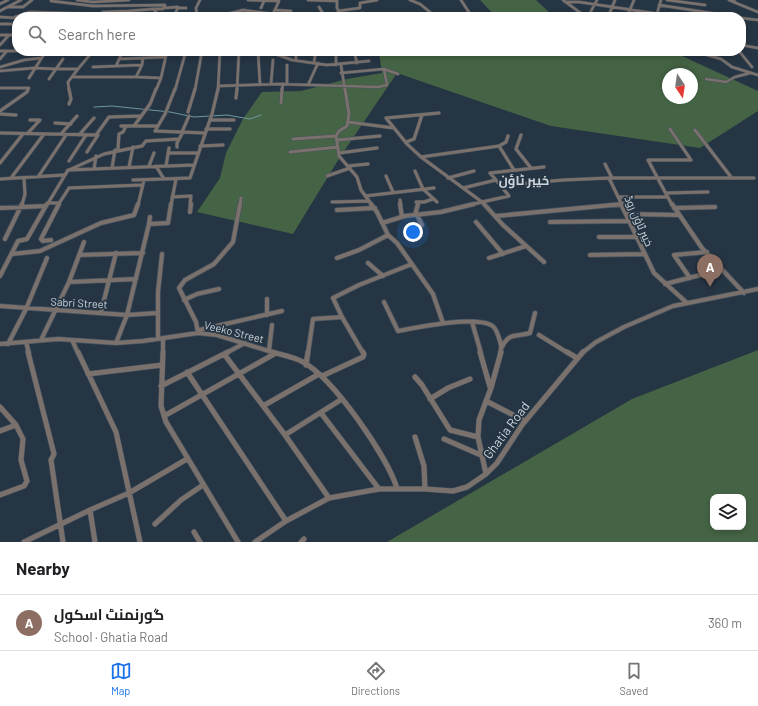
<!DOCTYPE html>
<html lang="en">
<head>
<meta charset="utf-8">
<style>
  body { margin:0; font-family:Barlow,Cairo,sans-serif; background:#f6f6f6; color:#202124 }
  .controls { position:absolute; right:12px; bottom:12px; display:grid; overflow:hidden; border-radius:8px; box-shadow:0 2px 6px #0003 }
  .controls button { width:36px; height:36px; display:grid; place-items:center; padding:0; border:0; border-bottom:1px solid #e0e0e0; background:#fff; color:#202124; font:20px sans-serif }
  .compass { position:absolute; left:662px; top:68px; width:36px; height:36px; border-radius:50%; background:#fff; box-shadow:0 2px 6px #0003; rotate:167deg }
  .you { position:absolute; left:413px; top:232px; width:14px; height:14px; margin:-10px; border:3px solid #fff; border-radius:50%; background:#1a73e8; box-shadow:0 0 0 6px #1a73e833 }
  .badge { display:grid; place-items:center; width:26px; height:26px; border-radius:50%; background:#1a73e8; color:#fff; font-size:13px; font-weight:700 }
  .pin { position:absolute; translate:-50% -33px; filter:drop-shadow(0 1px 2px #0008) }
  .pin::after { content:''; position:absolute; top:21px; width:14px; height:12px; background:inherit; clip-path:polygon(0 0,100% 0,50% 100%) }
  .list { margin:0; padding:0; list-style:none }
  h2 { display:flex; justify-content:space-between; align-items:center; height:52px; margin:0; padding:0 16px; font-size:17px }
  h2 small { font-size:13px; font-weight:400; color:#757577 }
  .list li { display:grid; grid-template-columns:26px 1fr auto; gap:12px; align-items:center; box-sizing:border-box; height:56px; padding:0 16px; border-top:1px solid #e0e0e0 }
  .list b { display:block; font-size:15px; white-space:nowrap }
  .list p { margin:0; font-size:13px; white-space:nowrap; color:#757577 }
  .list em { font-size:13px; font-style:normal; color:#757577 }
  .icon { flex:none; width:22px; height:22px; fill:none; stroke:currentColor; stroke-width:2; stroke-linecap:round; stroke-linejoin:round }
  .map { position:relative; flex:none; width:758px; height:542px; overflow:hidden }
  .search { position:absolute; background:#fff; box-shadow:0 2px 6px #0003; left:12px; right:12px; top:12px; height:44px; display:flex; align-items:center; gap:10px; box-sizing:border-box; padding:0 14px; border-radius:16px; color:#757577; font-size:15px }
  .sheet { height:108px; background:#fff }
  nav { display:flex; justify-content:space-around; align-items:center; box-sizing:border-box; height:56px; border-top:1px solid #e0e0e0; background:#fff; font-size:11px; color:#757577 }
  nav a { display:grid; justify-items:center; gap:2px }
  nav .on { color:#1a73e8 }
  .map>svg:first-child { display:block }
</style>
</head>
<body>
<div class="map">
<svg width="758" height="542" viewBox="0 0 758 542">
  <rect width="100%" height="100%" fill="#263543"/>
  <path fill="#456445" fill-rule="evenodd" d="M480,0H536L554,17H496Z
    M400,51H591L595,55L682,56L758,91V111L700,148L551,126L397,73L340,157L293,234L197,212L220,178L226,153L243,119L262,92L301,91L347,79L382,73L379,53ZM668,74H692V98H668Z
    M758,350V542H387L632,399ZM713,497H743V527H713Z"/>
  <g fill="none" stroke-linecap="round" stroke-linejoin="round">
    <path stroke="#6d989d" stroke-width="1" d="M94,107L112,106L170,112L194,117L227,115L250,119L261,115"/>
    <defs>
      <path id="street-far3" d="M77,0L93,2L129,0
        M248,0L279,1L273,14
        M308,0L337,1V8L342,17
        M410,0L420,4L436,17
        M461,0L472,17
        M563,0L586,17
        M667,0L705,5
        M729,0L736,3
        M733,0L736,3L758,12
        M51,1L93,6L165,5L163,9H154
        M565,2H579L680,17
        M0,4L8,0
        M659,5L737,17
        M9,7H23L32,0
        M319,7L325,17
        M164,8L178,7L176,12L178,17
        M178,8H186
        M261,8L264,1
        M275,10L291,11
        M0,11L21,0
        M338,11L360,8V3L377,0
        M591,11L597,0
        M411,15V17
        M99,16L103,12L128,11
        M0,17L17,18
        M15,17L30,12L100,14
        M133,17L128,11L154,9L159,17
        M197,17L196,8L200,0
        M215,17L243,10L297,17
        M345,17L363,13
        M608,17L615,0
        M627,17L634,0
        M656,17L661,0
        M741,18L758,20
        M0,24H11
        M0,35H17
        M0,45L9,35
        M741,45L758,48
        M0,51H17
        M258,51L260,85
        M267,51L292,60L327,65L369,61
        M296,51V60
        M336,51V65
        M354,51L357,63
        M693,51L721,59L732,67L758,75
        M739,51L752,67
        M710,55L732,51
        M0,59L6,52
        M63,59L56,69H78L68,82L69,90
        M119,59L165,57
        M314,62L316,51
        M287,65V84
        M341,65L345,90
        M116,66L142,65
        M0,67L24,60L41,58
        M93,67L116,66L123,51
        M78,69L93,51
        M0,71L34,68L56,69L49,79
        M341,73L384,69L398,74
        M72,77H136L142,65L143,58
        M136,77L161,78L156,90
        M29,78L46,51
        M161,78L167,51
        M706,79L726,82L735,77L750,73
        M271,84L273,60
        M308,85L318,63
        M219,86L279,84L378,87L387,85L384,69
        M0,88H29L28,90
        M175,90L186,51
        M195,90L202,51
        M218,90L220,51
        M237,90L239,51
        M282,90L283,84"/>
      <path id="street-far2" d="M175,89L165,114L155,131L205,133
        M345,89L349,114L347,126L339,131L336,136L339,156L357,177L361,190L372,205
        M236,98L237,89
        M281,103L282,89
        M69,104L71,99L69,89
        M0,111L27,92L28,89
        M188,112L195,89
        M439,113L386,118L407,144L421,157L482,202L470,205
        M0,114L16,115
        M210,120H234
        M348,122L394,128
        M55,123L71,124
        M121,126H158
        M134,126L150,104L156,89
        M206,129H230
        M670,129L691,160H648L672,205
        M695,130L731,177
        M182,132L189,116
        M0,133L98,135L87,152
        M27,134L40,120H30
        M61,134L77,116
        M79,135L94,118
        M96,135L109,117L141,116
        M521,135L516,149L531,168
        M293,139L336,136
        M337,140L380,136
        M406,142L414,139L422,115
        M200,146L223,145
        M499,146L514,170
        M177,147V143L183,132
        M118,149L119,134L123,132L126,126
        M290,152L338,147
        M168,153H198
        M339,153L377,148
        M421,157L499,146L506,142L508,136
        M69,161L86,135
        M0,163L23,134
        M605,164L612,178
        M149,166L154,153
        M156,166L164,179
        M166,166L169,148
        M348,166L368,164
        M129,167L133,147
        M112,168L115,150
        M94,169L96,156
        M69,170L104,154L142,146L146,141L179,139
        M415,171L423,189L437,202
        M327,176L350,168
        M386,176L393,192
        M38,177L66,135
        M11,178L44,134
        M448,178L474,171
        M609,178H754
        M0,179L64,175
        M133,180L190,178L212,114L218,89
        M501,186L490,173L544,167
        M463,188L496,180
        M666,193L708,192
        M365,196L434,188
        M172,197L191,196L190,205
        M619,197H668
        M400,200L401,205
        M332,202L369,201
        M416,202H424L433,199
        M48,203H59
        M22,205L25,194L24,178
        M47,205L68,170L194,165
        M58,205L69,188L142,185
        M138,205L144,180
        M171,205L176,179
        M240,205L241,198
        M418,205L419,202
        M485,205L482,202L509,196L501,186L563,180L609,178L622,205
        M613,205L623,204"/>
      <path id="street-far1" d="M371,204L377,212L388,235L397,243L433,294L443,323
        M400,204L402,217
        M484,204L503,225L544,262
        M621,204L654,273L687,303
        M672,204L702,248L744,293
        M0,208L46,206
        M674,208L715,207
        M337,210L375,208
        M190,212L191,204
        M627,214L679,215
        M415,215L418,204
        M417,215L422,225
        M496,216L623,204
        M476,222L503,254
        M550,222L630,221
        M382,223L405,216L441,212L474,204
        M149,224L150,217
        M599,237H636
        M5,239L22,204
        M51,240L43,241L41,239L59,204
        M12,254L40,251L101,223L134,215L138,204
        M79,255L143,253
        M590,255L645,254
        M337,258L359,250L388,235
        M489,258L526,246
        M368,263L383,276
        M0,276L18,241L27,239L47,204
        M690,278L674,255L707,252
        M69,282L136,279
        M665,284L720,270
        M267,299V315
        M184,300L197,294L219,289
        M384,302L398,331C419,327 472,316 491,325C496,327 497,333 499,338C501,344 502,347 500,353
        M0,306L127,315L157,313
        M101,312L116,253
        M472,322L481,353
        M199,330L282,311
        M198,333L196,322L179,288L185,280L214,264L233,242L240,204
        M539,335L568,353
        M158,339V292L162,254
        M41,340L69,282L84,242
        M72,340L78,353
        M26,342L29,353
        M116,343L127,315L149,224L168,223L171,204
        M0,344L58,339L116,343L143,341L198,333L217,335L275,353
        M8,344L26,309L47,258
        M502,347C509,332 517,337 530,333L535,313
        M269,350L272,325
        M163,353V338
        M226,353L245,343
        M308,353L313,319L342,317
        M363,353L342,317L333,298L359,285L412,264
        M582,353L596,342L624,327L673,306L758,289"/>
      <path id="street" d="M28,352L54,454L51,460L63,542
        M78,352L116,432L140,542
        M163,352L161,406L166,422L238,542
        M272,352C282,355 294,357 303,362C334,379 386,455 397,488
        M480,352L490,387
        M567,352L577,358
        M224,354L285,435L329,498
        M306,365L308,352
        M187,372L286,521
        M88,374L162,365
        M322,376L363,357L364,354L363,352
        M415,377L422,385L450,430L478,437
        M161,386L228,352
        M430,399L448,388L470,379
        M486,401L525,421
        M263,406L319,374
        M0,407L16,425L23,439L21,460L27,481L24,486L0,495
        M321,413L379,489
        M164,416L276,353
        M0,431L16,425
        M285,435L342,399
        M415,437L424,466L425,489
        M444,439L483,456
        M486,474L478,437L479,420L491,388L501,352
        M90,510L129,493L187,459
        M155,524L181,500L203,485
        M194,532L200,542
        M24,542L90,510L95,542
        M255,542L286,521L329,498L379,489H425L453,491L467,487L486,474L497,463L522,425L583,352
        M301,542L304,539"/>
    </defs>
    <use href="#street-far3" stroke="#44525f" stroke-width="3.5"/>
    <use href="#street-far2" stroke="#44525f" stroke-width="4"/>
    <use href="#street-far1" stroke="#44525f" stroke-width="5.5"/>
    <use href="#street" stroke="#44525f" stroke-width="6"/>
    <use href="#street-far3" stroke="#7a706c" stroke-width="2.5"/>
    <use href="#street-far2" stroke="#7a706c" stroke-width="3"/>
    <use href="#street-far1" stroke="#7a706c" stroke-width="4"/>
    <use href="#street" stroke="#7a706c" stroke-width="5"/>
  </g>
  <g text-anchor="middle" stroke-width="3.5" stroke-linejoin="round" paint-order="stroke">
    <g font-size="11" fill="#cbd4dd" stroke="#263543">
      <text transform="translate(639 221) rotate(66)" y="4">خیبر ٹاؤن روڈ</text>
      <text transform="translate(79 303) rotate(3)" y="4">Sabri Street</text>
      <text transform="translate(234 332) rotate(14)" y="4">Veeko Street</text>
    </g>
    <g font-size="13" font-weight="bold" fill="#cbd4dd" stroke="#263543">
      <text x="524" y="185">خیبر ٹاؤن</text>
    </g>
    <g font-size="13" fill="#cbd4dd" stroke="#263543">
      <text transform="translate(506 430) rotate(-53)" y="5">Ghatia Road</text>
    </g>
  </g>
</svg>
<div class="controls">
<button><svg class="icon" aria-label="layers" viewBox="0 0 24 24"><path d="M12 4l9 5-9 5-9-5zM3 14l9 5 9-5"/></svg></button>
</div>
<svg class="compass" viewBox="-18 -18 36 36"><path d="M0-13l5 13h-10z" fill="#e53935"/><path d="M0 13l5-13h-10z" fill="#757577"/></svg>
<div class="you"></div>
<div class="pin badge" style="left:710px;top:287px;background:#8d6e63">A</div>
<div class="search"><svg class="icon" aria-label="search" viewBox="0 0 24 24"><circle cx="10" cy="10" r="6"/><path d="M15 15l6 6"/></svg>Search here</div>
</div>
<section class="sheet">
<h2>Nearby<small></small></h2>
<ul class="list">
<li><span class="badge" style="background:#8d6e63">A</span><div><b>گورنمنٹ اسکول</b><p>School · Ghatia Road</p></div><em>360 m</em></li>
</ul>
</section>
<nav>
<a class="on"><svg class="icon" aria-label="map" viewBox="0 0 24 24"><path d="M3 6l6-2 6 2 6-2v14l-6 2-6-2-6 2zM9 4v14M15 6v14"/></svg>Map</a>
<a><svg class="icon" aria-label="directions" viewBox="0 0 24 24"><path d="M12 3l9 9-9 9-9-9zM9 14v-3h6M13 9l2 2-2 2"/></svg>Directions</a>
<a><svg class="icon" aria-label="saved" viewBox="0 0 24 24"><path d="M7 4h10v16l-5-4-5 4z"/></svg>Saved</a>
</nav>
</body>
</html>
